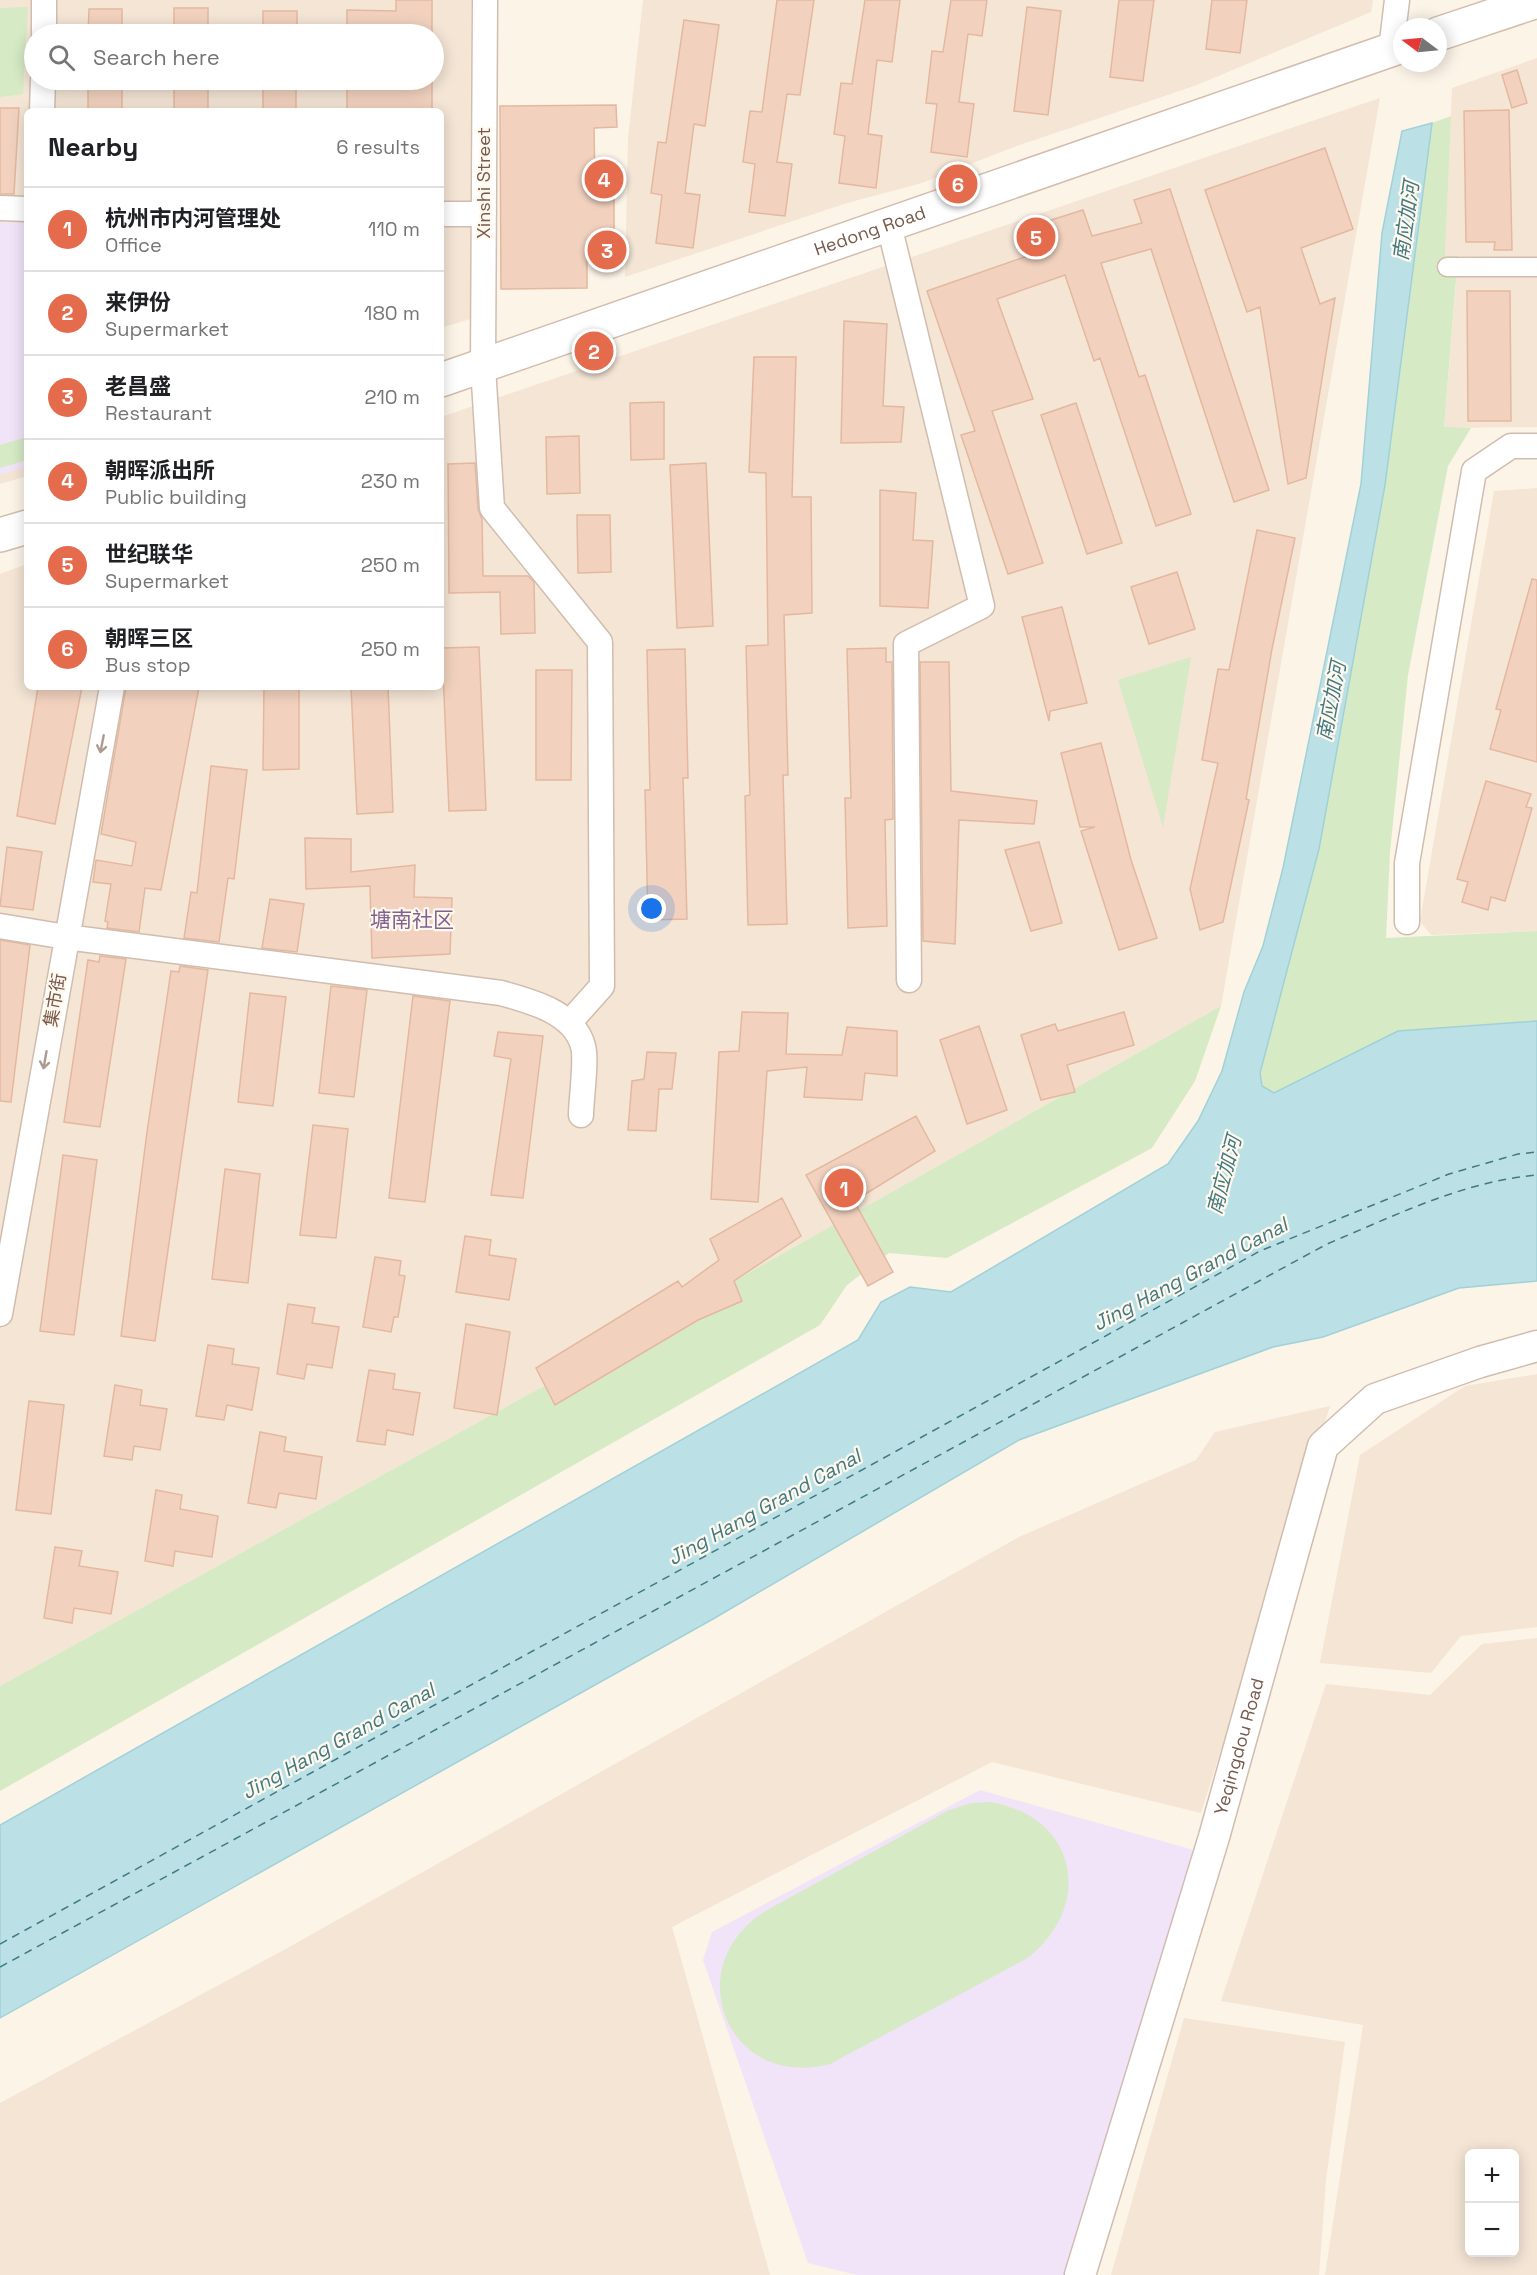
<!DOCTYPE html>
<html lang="en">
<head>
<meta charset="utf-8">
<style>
  body { margin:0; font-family:"Space Grotesk","Noto Sans SC",sans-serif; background:#f2f2f2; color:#202124 }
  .controls { position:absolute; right:18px; bottom:18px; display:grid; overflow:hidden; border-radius:9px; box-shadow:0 3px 15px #0003 }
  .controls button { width:54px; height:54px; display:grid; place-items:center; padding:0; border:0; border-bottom:2px solid #e0e0e0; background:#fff; color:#202124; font:30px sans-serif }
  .compass { position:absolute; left:1393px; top:18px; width:54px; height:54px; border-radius:50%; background:#fff; box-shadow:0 3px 15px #0003; rotate:286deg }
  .you { position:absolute; left:652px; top:909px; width:21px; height:21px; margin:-15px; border:4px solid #fff; border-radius:50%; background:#1a73e8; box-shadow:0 0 0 9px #1a73e833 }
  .badge { display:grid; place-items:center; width:39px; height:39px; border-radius:50%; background:#e56b4d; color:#fff; font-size:20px; font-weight:700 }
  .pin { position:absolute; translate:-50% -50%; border:3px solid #fff; box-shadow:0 2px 6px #0006 }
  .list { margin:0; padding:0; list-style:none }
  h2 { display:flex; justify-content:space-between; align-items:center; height:78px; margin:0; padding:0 24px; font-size:26px }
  h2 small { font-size:20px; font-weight:400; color:#757577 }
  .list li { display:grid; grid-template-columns:39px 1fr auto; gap:18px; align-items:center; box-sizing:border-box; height:84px; padding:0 24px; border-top:2px solid #e0e0e0 }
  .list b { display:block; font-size:22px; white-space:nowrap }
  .list p { margin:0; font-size:20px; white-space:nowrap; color:#757577 }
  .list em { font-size:20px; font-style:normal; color:#757577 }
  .icon { flex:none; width:33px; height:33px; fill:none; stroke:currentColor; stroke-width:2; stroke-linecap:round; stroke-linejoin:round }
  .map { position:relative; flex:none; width:1537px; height:2275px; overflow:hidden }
  .search { position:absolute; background:#fff; box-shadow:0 3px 15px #0003; left:24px; top:24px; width:420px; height:66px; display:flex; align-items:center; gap:15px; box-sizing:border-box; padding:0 21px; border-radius:33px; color:#757577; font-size:22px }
  .panel { position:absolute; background:#fff; box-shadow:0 3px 15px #0003; left:24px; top:108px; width:420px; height:582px; border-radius:9px }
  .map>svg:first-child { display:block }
</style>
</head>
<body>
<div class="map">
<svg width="1537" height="2275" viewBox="0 0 1537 2275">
  <rect width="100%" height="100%" fill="#fcf4e7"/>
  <path fill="#f4e5d5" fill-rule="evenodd" d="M0,0H471L470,319L441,328V111H27V476L0,484ZM34,34H434V80H34Z
    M643,0H1373L1371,12L1197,85L1014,147L922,183L847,203L625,277L628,139Z
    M1537,58V258L1445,256L1452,88Z
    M1380,98L1221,1006L727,1285L0,1686V574L27,564V687H441V417Z
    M1537,272V427L1444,428L1457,273Z
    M1537,488V931L1431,935L1420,921L1494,491Z
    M1537,1374V1627L1461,1636L1431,1673L1320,1663L1360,1455L1465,1386Z
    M1330,1406L1201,1813L992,1762L672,1927L770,2275H0V2103L282,1951L1019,1537L1196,1460L1215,1432Z
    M1537,1638V2275H1325L1363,2025L1221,2001L1326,1684L1430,1695L1482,1644ZM1470,2154H1514V2252H1470Z
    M1184,2018L1345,2042L1326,2180L1319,2275H1111Z"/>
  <path fill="#f1e4f9" d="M0,222L27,223V466L0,475Z
    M980,1790L1201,1852L1071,2275H857L808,2263L703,1960L712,1932Z"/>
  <path fill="#d5eac5" d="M28,7L23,94L0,97V8Z
    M1451,116L1445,256H1458L1444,427L1471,428L1448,466L1408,675L1390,852L1386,938L1537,931V1021L1398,1031L1274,1093L1262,1086L1260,1073L1319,849L1385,485L1432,123Z
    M27,437V460L0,468V445Z
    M1191,657L1163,827L1118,680Z
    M1221,1006L1195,1081L1152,1148L947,1258L889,1253L847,1285L820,1325L0,1791V1686L727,1285Z
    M990,1802C1078,1816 1095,1907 1026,1959L830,2064C726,2091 676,1963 769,1909L949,1810L971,1803Z"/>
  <path fill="#bbe1e6" stroke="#a1d1d8" stroke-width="1.5" d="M1432,123L1385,485L1319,849L1260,1073L1262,1086L1274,1093L1398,1031L1537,1021V1281L1459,1288L1323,1337L1273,1347L1019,1440L713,1619L0,2018V1825L858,1340L881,1302L910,1287L951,1292L1168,1164L1198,1121L1222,1071L1244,992L1263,946L1283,868L1361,484L1382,233L1402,131Z"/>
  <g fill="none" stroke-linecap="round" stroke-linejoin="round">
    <path stroke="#427983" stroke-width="1.5" stroke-dasharray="8 6" stroke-linecap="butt" d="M0,1944L1260,1251L1449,1174L1518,1154L1537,1152
      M0,1967L1327,1244C1394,1216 1464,1181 1537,1175"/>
  </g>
  <path fill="#f2d2bf" stroke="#e4b89f" stroke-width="1.5" d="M396,0H432V34H347V10L396,11Z
    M777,0H814L800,95L787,94L777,162L792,164L785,216L749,212L755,164L743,162L750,111L762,112Z
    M865,0H900L892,62L877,60L868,134L882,136L876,188L839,183L845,136L834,134L841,83L852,84Z
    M951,0H987L982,36L968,34L959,102L974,104L967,157L931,152L937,104L926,103L932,51L943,52Z
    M1119,0H1154L1143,81L1110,77Z
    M1212,0H1247L1240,53L1206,49Z
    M1027,7L1061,11L1048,115L1014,111Z
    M174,8H208V34H174Z
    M89,9H122V34H88Z
    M263,11H297V34H263Z
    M684,20L719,25L705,126L694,124L685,193L700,195L693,248L656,243L662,195L651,193L658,142L666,143Z
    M1517,70L1527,103L1512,108L1502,75Z
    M88,80H122V111H88Z
    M174,80H208V111H174Z
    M263,80H296V111H263Z
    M347,80H432V111H347Z
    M616,105L617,127L594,128L595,190H614V253H587V288L501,289L500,106Z
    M0,108H19L14,194H0Z
    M1509,110L1512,250H1494L1495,242H1466L1464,111Z
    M1325,148L1353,229L1301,248L1320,304L1335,298L1306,478L1288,484L1260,307L1247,312L1205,190Z
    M1170,189L1269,490L1234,502L1151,249L1101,263L1139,377L1145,375L1191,514L1156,526L1100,358L1094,361L1065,275L997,299L1033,399L992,411L1043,563L1008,574L961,435L975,431L927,291L1056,246L1048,221L1083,210L1092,236L1142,223L1134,200Z
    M1467,291H1510L1511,421H1468Z
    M844,321L887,324L883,406L904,407L901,442L841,443Z
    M754,357H796L792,497H811L812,613L784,615L788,775H783L787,924L748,925L745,796L750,795L746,646L768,645L766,473L749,472Z
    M664,402V459L631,460L630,403Z
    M1076,403L1122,543L1087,554L1041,415Z
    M579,436L580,493L547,494L546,437Z
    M475,463L478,509L482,519L483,576H528L534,582L535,633L501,634L500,592L449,593L448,464Z
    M706,463L713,626L677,628L670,465Z
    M880,490L916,493L913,540L933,541L928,608L880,606Z
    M577,515H610L611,572L578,573Z
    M1257,530L1295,538L1272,649L1246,799L1249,800L1223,922L1200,930L1190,889L1218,763L1202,760L1218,669L1229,670Z
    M1177,572L1195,629L1149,644L1131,587Z
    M1532,579L1537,580V762L1490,749L1501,710L1496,709Z
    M1062,607L1087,703L1050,711L1049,721L1022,617Z
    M479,647L486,810L449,811L442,648Z
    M886,648V662H892L893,819L885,820L887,926L848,928L845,798H851L847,649Z
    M685,649L688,778H683L687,919L648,920L645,790H650L647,650Z
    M920,662H949L951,791L1037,801L1034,824L959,820L955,944L923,941Z
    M536,670H572L571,780H536Z
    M38,687H82L55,824L17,816Z
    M126,687H199L161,890L145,888L139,932L107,928L108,922L105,921L111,884L93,882L96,860L132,866L136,842L101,834Z
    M264,687H299V769L263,770Z
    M351,687H388L393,812L357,814Z
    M1101,743L1131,860L1157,938L1119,950L1081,831L1095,827H1080L1061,753Z
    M211,766L247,770L234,879L228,878L219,942L184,938L191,892L197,893Z
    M1486,781L1531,794L1526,807L1532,808L1505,901L1491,897L1488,910L1462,902L1468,882L1457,879Z
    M305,838L351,839V872L415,865L414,897L452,898L450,954L372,958L370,886L306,889Z
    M1039,842L1062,923L1031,931L1005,850Z
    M7,847L42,852L33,910L0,906Z
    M270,899L304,904L297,952L262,948Z
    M0,940L30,945L11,1102L0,1101Z
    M100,956L126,959L100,1127L64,1122L88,960L99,962Z
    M180,966L208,970L155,1341L121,1336L147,1132L171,971L179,972Z
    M331,986L367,990L354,1097L319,1093Z
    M250,993L286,997L273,1106L238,1102Z
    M413,996L450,1001L425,1202L389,1198Z
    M742,1012L788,1013L786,1054L842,1055L847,1027L897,1031V1076L865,1073L862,1100L804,1097L807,1067L767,1071L758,1202L711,1199L719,1052L739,1051Z
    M1124,1012L1134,1045L1067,1065L1075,1092L1041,1100L1021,1035L1055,1024L1058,1031Z
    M979,1026L1007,1110L967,1124L940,1040Z
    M498,1032L543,1036L523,1198L491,1195L511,1059L494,1056Z
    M647,1052L676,1053L672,1089H659L656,1131L628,1130L632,1081L644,1079Z
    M916,1116L935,1151L854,1201L893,1272L868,1286L806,1175Z
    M313,1125L348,1129L336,1238L300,1235Z
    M63,1155L97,1160L74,1335L40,1331Z
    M225,1169L260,1174L248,1283L212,1279Z
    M782,1198L801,1236L734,1281L742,1301L698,1320L555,1405L536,1368L678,1281L682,1287L719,1260L710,1239Z
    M465,1236L491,1240L489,1255L516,1259L509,1300L456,1292Z
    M375,1257L401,1261L399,1275L405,1276L398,1317H394L391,1332L363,1327Z
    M288,1304L315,1308L312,1323L339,1327L332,1368L307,1364L304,1379L277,1374Z
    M466,1324L510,1332L497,1415L454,1408Z
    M208,1345L234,1349L232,1364L259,1368L252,1410L227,1405L224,1420L196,1416Z
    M369,1370L395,1374L393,1389L420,1393L413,1435L387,1430L385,1445L357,1441Z
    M115,1385L142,1390L140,1405L167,1409L160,1450L134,1446L132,1460L104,1456Z
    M29,1401L64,1405L51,1514L16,1510Z
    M260,1432L286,1437L284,1451L322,1457L316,1499L279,1493L276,1508L248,1503Z
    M156,1490L182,1495L180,1509L218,1516L212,1557L175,1551L173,1566L145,1561Z
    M55,1547L82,1551L79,1566L118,1572L111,1614L74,1608L72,1623L44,1618Z"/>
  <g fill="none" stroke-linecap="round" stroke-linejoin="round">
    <defs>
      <path id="pedestrian" d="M1447,267H1537"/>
      <path id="minor" d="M485,0L483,367L492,508L600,642L602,986L569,1023
        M44,34V0
        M1391,50L1397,0
        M42,111L43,80
        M0,208L27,209
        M441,214H484
        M889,225L982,606L906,644L909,980
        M1407,922V863L1474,471L1511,446H1537
        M0,926L66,937L501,993C530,1001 574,1012 583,1046C587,1060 581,1099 581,1115
        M0,1314L112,687"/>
      <g id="tertiary">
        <path id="s1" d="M1080,2275L1214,1837L1323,1446L1375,1399L1480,1362L1537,1346"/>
      </g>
      <g id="secondary">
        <path d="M1438,34L1537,1"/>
        <path id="s2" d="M441,380L1402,46"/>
        <path d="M0,535L27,527"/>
      </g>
    </defs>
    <use href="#pedestrian" stroke="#d0bdaf" stroke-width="21"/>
    <use href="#minor" stroke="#d0bdaf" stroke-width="27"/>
    <use href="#tertiary" stroke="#d0bdaf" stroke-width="33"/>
    <use href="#secondary" stroke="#d3bdad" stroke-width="36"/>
    <use href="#pedestrian" stroke="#fff" stroke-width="18"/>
    <use href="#minor" stroke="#fff" stroke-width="24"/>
    <use href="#tertiary" stroke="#fff" stroke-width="30"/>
    <use href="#secondary" stroke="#fff" stroke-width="33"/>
  </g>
  <defs><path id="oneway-shaft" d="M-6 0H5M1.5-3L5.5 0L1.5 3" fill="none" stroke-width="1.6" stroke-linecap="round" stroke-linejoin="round" transform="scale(1.5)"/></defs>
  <g stroke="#ad9b93">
    <use href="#oneway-shaft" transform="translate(102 744) rotate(101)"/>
    <use href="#oneway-shaft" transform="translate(45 1060) rotate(100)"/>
  </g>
  <g text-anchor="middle" stroke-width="4.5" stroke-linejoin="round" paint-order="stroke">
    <g font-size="18" fill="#76594b" stroke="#fff8ed">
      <text transform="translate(484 183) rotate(-90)" y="6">Xinshi Street</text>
      <text dy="6" stroke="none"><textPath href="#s2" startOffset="454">Hedong Road</textPath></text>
      <text transform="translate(55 1000) rotate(-80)" y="6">集市街</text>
      <text dy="6" stroke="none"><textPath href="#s1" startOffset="552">Yeqingdou Road</textPath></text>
    </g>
    <g font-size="20" font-style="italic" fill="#427983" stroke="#fff8ed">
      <text transform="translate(1406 221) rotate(-82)" y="7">南应加河</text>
      <text transform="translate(1331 701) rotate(-79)" y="7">南应加河</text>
      <text transform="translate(1224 1175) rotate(-75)" y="7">南应加河</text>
      <text transform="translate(1190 1274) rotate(-28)" y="7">Jing Hang Grand Canal</text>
      <text transform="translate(764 1507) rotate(-29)" y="7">Jing Hang Grand Canal</text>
      <text transform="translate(338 1741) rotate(-29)" y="7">Jing Hang Grand Canal</text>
    </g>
    <g font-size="21" fill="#816392" stroke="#fff8ed">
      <text x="412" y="927">塘南社区</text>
    </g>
  </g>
</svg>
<div class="controls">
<button>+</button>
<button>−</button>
</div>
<svg class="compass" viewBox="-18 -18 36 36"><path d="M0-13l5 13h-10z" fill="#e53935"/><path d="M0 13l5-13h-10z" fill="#757577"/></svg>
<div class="you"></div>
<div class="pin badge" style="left:844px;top:1188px">1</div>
<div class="pin badge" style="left:594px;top:351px">2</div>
<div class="pin badge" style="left:607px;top:250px">3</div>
<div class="pin badge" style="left:604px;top:179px">4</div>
<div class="pin badge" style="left:1036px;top:237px">5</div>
<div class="pin badge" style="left:958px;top:184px">6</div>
<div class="search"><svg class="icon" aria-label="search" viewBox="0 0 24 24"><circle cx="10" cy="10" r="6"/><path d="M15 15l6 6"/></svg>Search here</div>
<section class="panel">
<h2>Nearby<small>6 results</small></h2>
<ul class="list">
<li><span class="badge">1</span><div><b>杭州市内河管理处</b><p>Office</p></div><em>110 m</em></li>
<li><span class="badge">2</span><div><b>来伊份</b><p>Supermarket</p></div><em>180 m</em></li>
<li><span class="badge">3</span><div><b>老昌盛</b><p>Restaurant</p></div><em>210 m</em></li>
<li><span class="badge">4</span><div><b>朝晖派出所</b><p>Public building</p></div><em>230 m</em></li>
<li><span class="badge">5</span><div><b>世纪联华</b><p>Supermarket</p></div><em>250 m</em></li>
<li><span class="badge">6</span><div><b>朝晖三区</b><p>Bus stop</p></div><em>250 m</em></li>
</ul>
</section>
</div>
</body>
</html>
